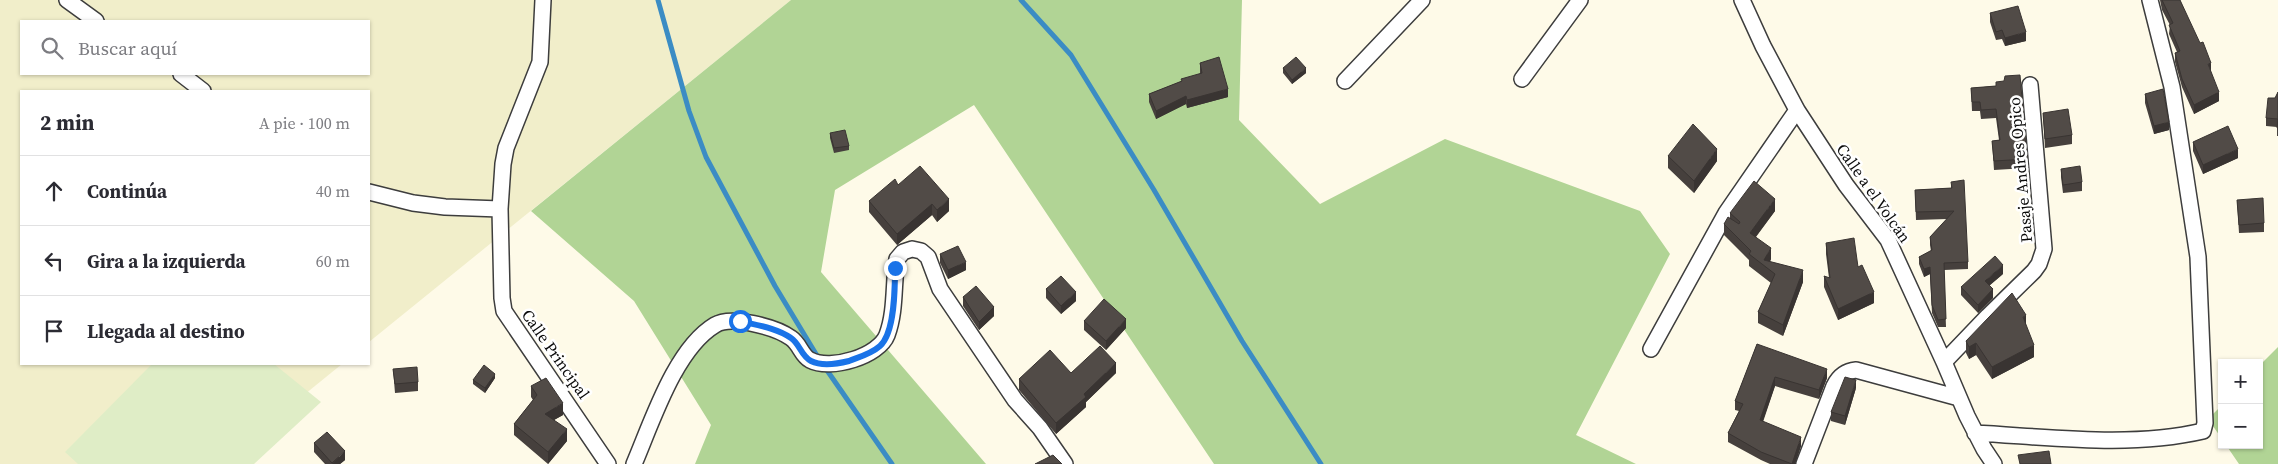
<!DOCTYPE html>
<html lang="es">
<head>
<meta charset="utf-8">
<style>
  body { margin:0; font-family:"Source Serif 4",serif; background:#f7f7f7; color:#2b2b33 }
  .controls { position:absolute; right:15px; bottom:15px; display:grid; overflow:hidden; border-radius:0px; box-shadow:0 1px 4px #0004 }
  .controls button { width:45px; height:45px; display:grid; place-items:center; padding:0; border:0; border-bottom:1px solid #e1e1e2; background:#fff; color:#2b2b33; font:25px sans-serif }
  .stop { position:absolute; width:15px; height:15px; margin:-11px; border:4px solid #1a73e8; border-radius:50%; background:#fff }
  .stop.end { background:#1a73e8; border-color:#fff; box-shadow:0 1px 5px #0008 }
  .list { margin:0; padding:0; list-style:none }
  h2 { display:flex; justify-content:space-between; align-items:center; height:65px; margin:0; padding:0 20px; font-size:21px }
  h2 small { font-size:16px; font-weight:400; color:#7c7c81 }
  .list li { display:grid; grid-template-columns:32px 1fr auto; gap:15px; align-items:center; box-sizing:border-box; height:70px; padding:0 20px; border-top:1px solid #e1e1e2 }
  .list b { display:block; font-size:19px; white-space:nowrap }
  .list em { font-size:16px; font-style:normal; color:#7c7c81 }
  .icon { flex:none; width:28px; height:28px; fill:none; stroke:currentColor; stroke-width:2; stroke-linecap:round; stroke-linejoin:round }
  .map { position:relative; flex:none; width:2278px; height:464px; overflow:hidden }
  .search { position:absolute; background:#fff; box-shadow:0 1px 4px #0004; left:20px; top:20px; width:350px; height:55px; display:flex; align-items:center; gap:12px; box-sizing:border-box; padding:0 18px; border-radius:0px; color:#7c7c81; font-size:19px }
  .panel { position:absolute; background:#fff; box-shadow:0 1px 4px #0004; left:20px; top:90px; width:350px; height:275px; border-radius:0px }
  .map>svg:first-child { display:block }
</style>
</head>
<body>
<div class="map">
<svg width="2278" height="464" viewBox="0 0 2278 464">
  <rect width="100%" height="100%" fill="#fefae8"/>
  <path fill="#f1eeca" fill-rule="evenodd" d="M0,0H791L369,342V91H21V364H342L219,464H0ZM21,21H369V74H21Z"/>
  <path fill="#b1d495" d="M791,0H1242L1239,120L1320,204L1445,139L1640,211L1670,254L1576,435L1636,464H1214L974,105L835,190L821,272L986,464H695L711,425L634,301L531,211Z
    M2278,347V464H2239L2226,445H2259V366Z
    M2222,405V439L2208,419Z"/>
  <path fill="#dfedc6" d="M152,364H274L321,402L254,464H78L65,452Z"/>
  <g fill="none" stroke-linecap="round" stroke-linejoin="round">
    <path stroke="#3b8cc4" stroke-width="5" d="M658,0L689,111L706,157L775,286L819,359
      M1021,0L1071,55L1154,190L1242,341L1321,464
      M824,366L892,464"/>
    <defs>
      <path id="street" d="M67,0L96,21
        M543,0L540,62L506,148L503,164L500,209L502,298L504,311L608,464
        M1742,0L1763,46L1797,110L1846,185L1888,240L1944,362L1967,416L1984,449L1994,464
        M181,74L203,91
        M1522,79L1580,0
        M1345,81L1422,0
        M369,192L413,203L445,207L500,209
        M1651,349L1726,213L1797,110
        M1944,362L1988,316L2034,271L2039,264L2044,249L2030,85
        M1975,433C2050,437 2130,448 2203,431L2205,423L2198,257L2172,87L2150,0
        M634,464C652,422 675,349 715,325C731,315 776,327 791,338C800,344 801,355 810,360C831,371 879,356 887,335C896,311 893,284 897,259L903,252L912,249L921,251L928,257L940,289L1015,400L1040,428L1065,464
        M1804,464L1834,386C1839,376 1845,371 1856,370L1959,398"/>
    </defs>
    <use href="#street" stroke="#3d3d3d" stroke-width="18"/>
    <use href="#street" stroke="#fff" stroke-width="15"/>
  </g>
  <path fill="#46403d" d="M2160,0H2180L2211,72L2219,101L2194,114L2182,87L2175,62V53L2177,52L2169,34L2170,25L2162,10Z
    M1990,13L2026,41L2005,46L2002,39L1996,40L1990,22Z
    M1200,63L1228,97L1187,108L1186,104L1156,119L1149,102V94L1200,74Z
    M1283,68L1306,73L1292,84L1283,73Z
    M1996,86L2027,159V168L1994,170L1992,141L1999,140L1996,118L1981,119L1980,111H1972L1971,88Z
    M2278,92V136H2277V127L2266,126V118Z
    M2145,94L2169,130L2154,134L2145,103Z
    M2043,113L2072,135V144L2045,148Z
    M830,133L849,146V150L834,153L830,138Z
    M2193,142L2238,158L2203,174L2193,151Z
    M1668,156L1717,161L1694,193L1668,168Z
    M2061,169L2082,182V191L2063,193L2061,177Z
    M1951,182L1968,262V269L1944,270L1946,327H1938L1932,313L1930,274L1924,277L1919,264V257L1931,251L1930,245V237L1947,219L1916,220L1915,190L1951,188Z
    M898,185L949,211L937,222L932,215L897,245L869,212V201Z
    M2237,200L2264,223V232L2239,233Z
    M1775,211L1756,237L1771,259L1770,262L1803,282L1783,336L1758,323V312L1771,283L1749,266V260L1724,235V224L1730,218V213Z
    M1826,243L1858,267L1874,303L1838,320L1824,287V276L1829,278L1826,254Z
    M940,254L966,270L948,279L940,263Z
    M2003,274L1989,286L1993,298L1978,313L1961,295V287Z
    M1046,289L1076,301L1061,314L1046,298Z
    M963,297L994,316L979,330L963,306Z
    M1084,321L1126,328L1106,350L1084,330Z
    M2026,326L2034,357L1992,379L1976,355L1969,359L1966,353V341Z
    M1757,344L1827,378L1819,399L1775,386L1763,422L1801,446L1795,464H1770L1761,460L1728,442V433L1739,411L1735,410V401Z
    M393,369L418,382V391L395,393Z
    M1071,373H1116L1086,402V407L1056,434L1019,390V379Z
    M495,378L485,393L473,384V380Z
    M531,386L563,415L554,420L567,441L548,464L514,435V424L533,400L531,397Z
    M1856,388L1845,425L1831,421V412Z
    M314,443L345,460L340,464H325L314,452Z"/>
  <path fill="#393432" d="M2026,32V41L2005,46V38Z
    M2211,63V72L2208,64Z
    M1306,68V73L1292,84V80Z
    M1228,89V97L1187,108V100Z
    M2219,92V101L2194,114V105Z
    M1186,96V104L1156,119V111Z
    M2169,122V130L2154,134V126Z
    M1717,149V161L1694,193V181Z
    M2238,149V158L2203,174V165Z
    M949,199V211L937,222V210Z
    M1775,199V211L1750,244V233Z
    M932,204V215L897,245V234Z
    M1771,248V259L1766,268L1764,260Z
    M966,262V270L948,279V270Z
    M2003,265V274L1985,289V281Z
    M1930,267V274L1924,277V269Z
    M1803,270V282L1783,336V325Z
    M1993,289V298L1978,313V305Z
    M1076,292V301L1061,314V306Z
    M1874,292V303L1838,320V309Z
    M994,307V316L979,330V322Z
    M2026,315V328L2023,317Z
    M1126,319V328L1106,350V341Z
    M1976,343V355L1969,359V347Z
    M2034,345V357L1992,379V367Z
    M1116,363V373L1086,402V407L1056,434V423L1084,394Z
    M1827,369V378L1819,399V390Z
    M495,374V378L485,393V388Z
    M1775,377V386L1760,429V420Z
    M1856,380V388L1845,425V416Z
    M563,403V415L545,425V414Z
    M567,429V441L548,464V452Z
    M1801,437V446L1795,464H1792Z
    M345,451V460L340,464H332Z"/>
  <path fill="#514b47" stroke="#393432" d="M2162,0H2180L2200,43L2203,42L2211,63L2208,64L2219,92L2194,105L2182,79L2175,53L2180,51L2169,25L2173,23Z
    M2018,6L2026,32L2005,38L2002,30L1996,32L1990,13Z
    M1219,57L1228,89L1187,100L1186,96L1156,111L1149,94L1182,81L1181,79L1202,73L1200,63Z
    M1296,57L1306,68L1292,80L1283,68Z
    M2020,75L2027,159L1994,161L1992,141L2000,140L1996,109L1981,110L1980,102H1972L1971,88L1996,86V82L2004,81L2005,76Z
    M2163,89L2169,122L2154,126L2145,94Z
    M2278,92V128H2277L2278,119L2266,118L2268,98H2275Z
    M2068,109L2072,135L2045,139L2043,113Z
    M1693,124L1717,149L1694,181L1668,156Z
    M2228,126L2238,149L2203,165L2193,142Z
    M845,130L849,146L834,148L830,133Z
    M920,166L949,199L937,210L932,204L897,234L869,201L895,179L898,185Z
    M2080,166L2082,182L2063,185L2061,169Z
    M1964,180L1968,262L1944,263L1946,319L1938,320L1932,305L1930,267L1924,269L1919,257L1932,250L1930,237L1954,211L1916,212L1915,190L1952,188L1951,182Z
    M1754,181L1775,199L1750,233L1771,248L1764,260L1803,270L1783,325L1758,312L1775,274L1749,254L1751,251L1724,224L1728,217L1739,224L1740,222L1730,213Z
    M2263,198L2264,223L2239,225L2237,200Z
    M1854,238L1858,267L1862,265L1874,292L1838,309L1824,276L1830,278L1826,243Z
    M958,246L966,262L948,270L940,254Z
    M1995,256L2003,265L1985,281L1993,289L1978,305L1961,287Z
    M1061,276L1076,292L1061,306L1046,289Z
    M976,286L994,307L979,322L963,297Z
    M2012,293L2026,315L2023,317L2034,345L1992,367L1976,343L1969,347L1966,341Z
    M1104,299L1126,319L1106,341L1084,321Z
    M1757,344L1827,369L1819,390L1775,377L1760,420L1801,437L1792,464L1761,452L1728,433L1743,404L1735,401Z
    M1100,346L1116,363L1084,394L1086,397L1056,423L1019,379L1050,350L1071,373Z
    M484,365L495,374L485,388L473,380Z
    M417,367L418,382L395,384L393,369Z
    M1845,377L1856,380L1845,416L1831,412Z
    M546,378L563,403L545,414L567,429L548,452L514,424L537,395L531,386Z
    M327,432L345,451L332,463L314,443Z
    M2049,451L2051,464H2020L2018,455Z
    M1053,455L1062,464H1035Z"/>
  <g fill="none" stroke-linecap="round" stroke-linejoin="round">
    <path stroke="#1a73e8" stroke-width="6" d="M740,321C756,325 777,328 791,338C800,344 801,356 811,361C821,366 837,364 849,361C859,357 871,354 880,346C895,333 895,287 895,268"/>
  </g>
  <g text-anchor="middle" stroke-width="5" stroke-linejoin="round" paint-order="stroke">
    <g font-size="16" fill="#0a0a0a" stroke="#fff">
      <text transform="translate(2020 170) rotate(-95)" y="6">Pasaje Andres Opico</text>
      <text transform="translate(1874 193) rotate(55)" y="6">Calle a el Volcán</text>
      <text transform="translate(556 354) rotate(55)" y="6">Calle Principal</text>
    </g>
  </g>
</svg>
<div class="controls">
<button>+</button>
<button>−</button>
</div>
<div class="stop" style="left:740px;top:321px"></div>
<div class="stop end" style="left:895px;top:268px"></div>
<div class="search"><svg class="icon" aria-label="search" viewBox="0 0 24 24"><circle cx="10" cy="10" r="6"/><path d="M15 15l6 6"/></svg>Buscar aquí</div>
<section class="panel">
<h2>2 min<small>A pie · 100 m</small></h2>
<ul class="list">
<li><svg class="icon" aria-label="ahead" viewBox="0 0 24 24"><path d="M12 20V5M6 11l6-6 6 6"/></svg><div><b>Continúa</b></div><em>40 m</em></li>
<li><svg class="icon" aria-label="left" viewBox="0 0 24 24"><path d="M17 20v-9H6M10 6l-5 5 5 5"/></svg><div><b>Gira a la izquierda</b></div><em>60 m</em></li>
<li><svg class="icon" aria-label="arrive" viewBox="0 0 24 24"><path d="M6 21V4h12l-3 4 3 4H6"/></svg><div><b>Llegada al destino</b></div></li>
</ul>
</section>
</div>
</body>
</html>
